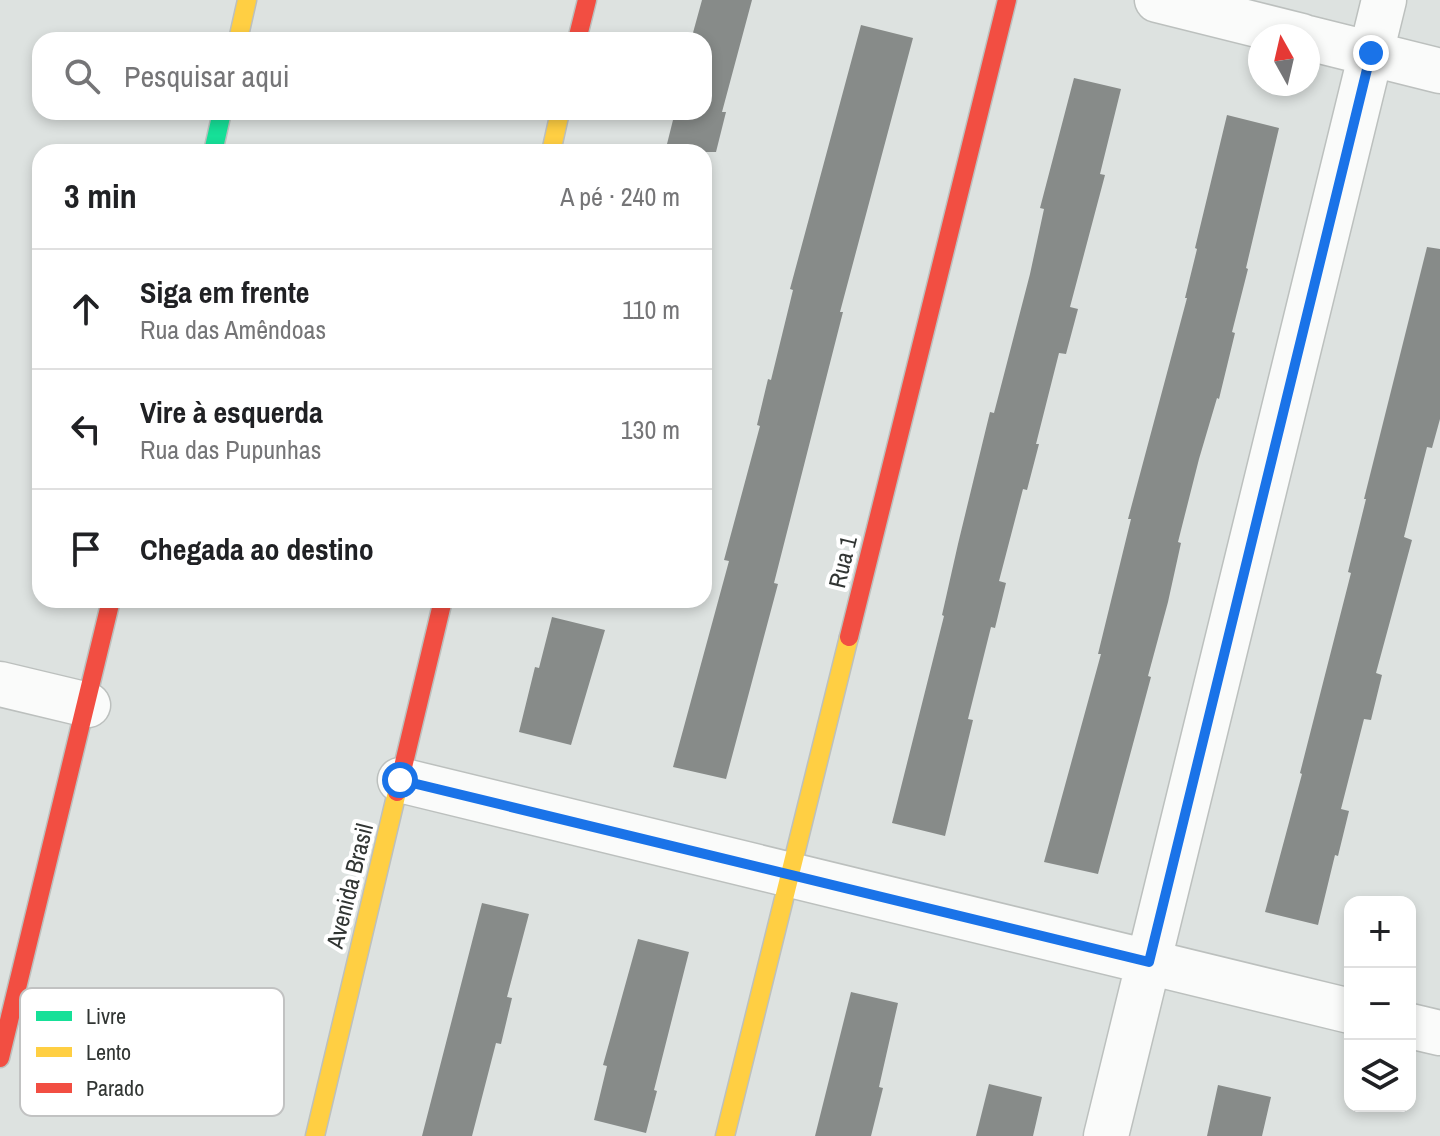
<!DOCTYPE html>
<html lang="pt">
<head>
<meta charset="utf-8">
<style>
  body { margin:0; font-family:"Archivo Narrow",sans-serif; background:#f6f6f6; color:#202124 }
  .controls { position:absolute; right:24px; bottom:24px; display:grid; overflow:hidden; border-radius:16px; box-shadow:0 4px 12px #0003 }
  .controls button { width:72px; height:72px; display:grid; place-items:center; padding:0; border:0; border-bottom:2px solid #e0e0e0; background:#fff; color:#202124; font:40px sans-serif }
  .compass { position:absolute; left:1248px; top:24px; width:72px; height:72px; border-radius:50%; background:#fff; box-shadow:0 4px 12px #0003; rotate:352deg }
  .stop { position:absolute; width:24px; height:24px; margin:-18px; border:6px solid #1a73e8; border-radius:50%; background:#fff }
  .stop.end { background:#1a73e8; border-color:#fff; box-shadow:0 2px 8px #0008 }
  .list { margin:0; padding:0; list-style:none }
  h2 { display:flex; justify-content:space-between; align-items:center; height:104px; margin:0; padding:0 32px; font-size:34px }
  h2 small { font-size:26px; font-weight:400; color:#757577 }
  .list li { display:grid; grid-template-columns:52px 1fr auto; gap:24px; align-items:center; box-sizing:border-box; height:120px; padding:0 32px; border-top:2px solid #e0e0e0 }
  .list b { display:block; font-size:30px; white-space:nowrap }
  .list p { margin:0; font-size:26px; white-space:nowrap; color:#757577 }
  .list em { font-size:26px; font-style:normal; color:#757577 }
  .icon { flex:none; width:44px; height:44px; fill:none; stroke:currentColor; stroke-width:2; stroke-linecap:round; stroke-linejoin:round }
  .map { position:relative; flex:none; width:1440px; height:1136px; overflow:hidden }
  .search { position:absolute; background:#fff; box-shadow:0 4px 12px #0003; left:32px; top:32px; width:680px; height:88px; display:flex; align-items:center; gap:20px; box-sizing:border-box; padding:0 28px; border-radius:24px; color:#757577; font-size:30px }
  .panel { position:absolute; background:#fff; box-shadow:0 4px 12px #0003; left:32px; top:144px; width:680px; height:464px; border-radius:24px }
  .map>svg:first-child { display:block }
</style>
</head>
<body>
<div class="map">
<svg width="1440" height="1136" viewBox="0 0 1440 1136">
  <rect width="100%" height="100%" fill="#dde2e0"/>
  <path fill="#878b89" d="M702,0H752L722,112H726L716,152H665L675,112H704V40H691Z
    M861,25L913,38L840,312H843L774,583L778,584L726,779L673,767L729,561L724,560L760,426L757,425L768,379L771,380L793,290L790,289Z
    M1074,78L1121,89L1100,174L1105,175L1070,307L1078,309L1066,354L1059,353L1036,444H1039L1027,490L1023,489L999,581L1006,583L995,628L991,627L968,719L973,720L945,836L892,823L944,616L942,615L958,544L990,412L994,413L1030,274L1044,209L1040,208Z
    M1227,115L1279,128L1246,268L1248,269L1232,332L1235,333L1219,399L1217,398L1199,459L1178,542L1181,543L1168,602L1148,676L1151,677L1098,874L1044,862L1101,654H1098L1131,519H1128L1187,298H1185L1197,249L1195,248Z
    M1427,247L1440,249V419L1432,448L1427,447L1404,537L1412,540L1376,673L1382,675L1371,720L1364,719L1341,809L1349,811L1338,856L1335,855L1318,925L1265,912L1302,774L1300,773L1351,573L1348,572L1366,499H1364Z
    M552,617L605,630L571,745L519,732L535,667L539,668Z
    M482,903L529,914L507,997L512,998L501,1044L496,1043L472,1136H422Z
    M638,939L689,952L654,1090L657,1091L646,1133L594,1120L607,1066L603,1065Z
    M851,992L898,1003L879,1087L883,1088L871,1136H815Z
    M989,1084L1042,1097L1033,1136H976Z
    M1218,1085L1271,1097L1262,1136H1207Z"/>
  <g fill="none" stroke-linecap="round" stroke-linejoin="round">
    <defs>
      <path id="street" d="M1157,0L1302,36
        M1308,38L1440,71
        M0,684L88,705
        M400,780L1350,1011
        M1410,1026L1440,1033
        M1106,1136L1384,0"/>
      <path id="fast" d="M213,152L222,112"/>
      <path id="slow" d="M238,40L247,0
        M551,152L560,112
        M315,1136L397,792
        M725,1136L849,637"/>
      <path id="jam" d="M577,40L587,0
        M849,637L1007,0
        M397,792L443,600
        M0,1058L111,600"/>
    </defs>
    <use href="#street" stroke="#bcc0be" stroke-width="47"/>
    <use href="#fast" stroke="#bcc0be" stroke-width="21"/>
    <use href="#slow" stroke="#bcc0be" stroke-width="21"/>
    <use href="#jam" stroke="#bcc0be" stroke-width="21"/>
    <use href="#street" stroke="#fafbfa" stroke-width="44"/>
    <use href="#fast" stroke="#16e098" stroke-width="18"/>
    <use href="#slow" stroke="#ffcf43" stroke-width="18"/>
    <use href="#jam" stroke="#f24e42" stroke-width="18"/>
  </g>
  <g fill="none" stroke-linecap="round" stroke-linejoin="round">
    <path stroke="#1a73e8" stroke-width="10" d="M400,780L1149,962L1371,53"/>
  </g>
  <g text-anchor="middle" stroke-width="8" stroke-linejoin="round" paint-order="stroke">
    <g font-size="24" fill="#313533" stroke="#fff">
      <text transform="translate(843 562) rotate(-76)" y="8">Rua 1</text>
      <text transform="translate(350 886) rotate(-76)" y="8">Avenida Brasil</text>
    </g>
  </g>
  <rect x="20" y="988" width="264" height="128" rx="12" fill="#fff" stroke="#c1c2c2" stroke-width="2"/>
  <rect x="36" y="1011" width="36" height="10" fill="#16e098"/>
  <rect x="36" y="1047" width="36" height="10" fill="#ffcf43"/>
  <rect x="36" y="1083" width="36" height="10" fill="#f24e42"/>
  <g font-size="22" fill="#313533">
    <text x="86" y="1024">Livre</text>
    <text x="86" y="1060">Lento</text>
    <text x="86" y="1096">Parado</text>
  </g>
</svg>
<div class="controls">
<button>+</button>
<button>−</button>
<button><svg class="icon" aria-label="layers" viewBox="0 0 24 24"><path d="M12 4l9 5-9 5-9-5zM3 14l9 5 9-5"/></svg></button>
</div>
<svg class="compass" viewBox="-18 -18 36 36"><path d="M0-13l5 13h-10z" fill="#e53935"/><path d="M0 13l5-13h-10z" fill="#757577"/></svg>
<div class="stop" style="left:400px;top:780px"></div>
<div class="stop end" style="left:1371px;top:53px"></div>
<div class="search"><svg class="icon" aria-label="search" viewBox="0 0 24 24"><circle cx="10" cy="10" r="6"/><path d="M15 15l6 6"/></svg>Pesquisar aqui</div>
<section class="panel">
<h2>3 min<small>A pé · 240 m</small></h2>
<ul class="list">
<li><svg class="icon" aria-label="ahead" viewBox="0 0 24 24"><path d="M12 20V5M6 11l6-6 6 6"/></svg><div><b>Siga em frente</b><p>Rua das Amêndoas</p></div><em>110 m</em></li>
<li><svg class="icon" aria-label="left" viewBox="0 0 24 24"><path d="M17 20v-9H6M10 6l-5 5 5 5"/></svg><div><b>Vire à esquerda</b><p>Rua das Pupunhas</p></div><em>130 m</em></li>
<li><svg class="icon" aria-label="arrive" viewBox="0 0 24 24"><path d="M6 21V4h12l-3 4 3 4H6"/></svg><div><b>Chegada ao destino</b></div></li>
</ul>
</section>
</div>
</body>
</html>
